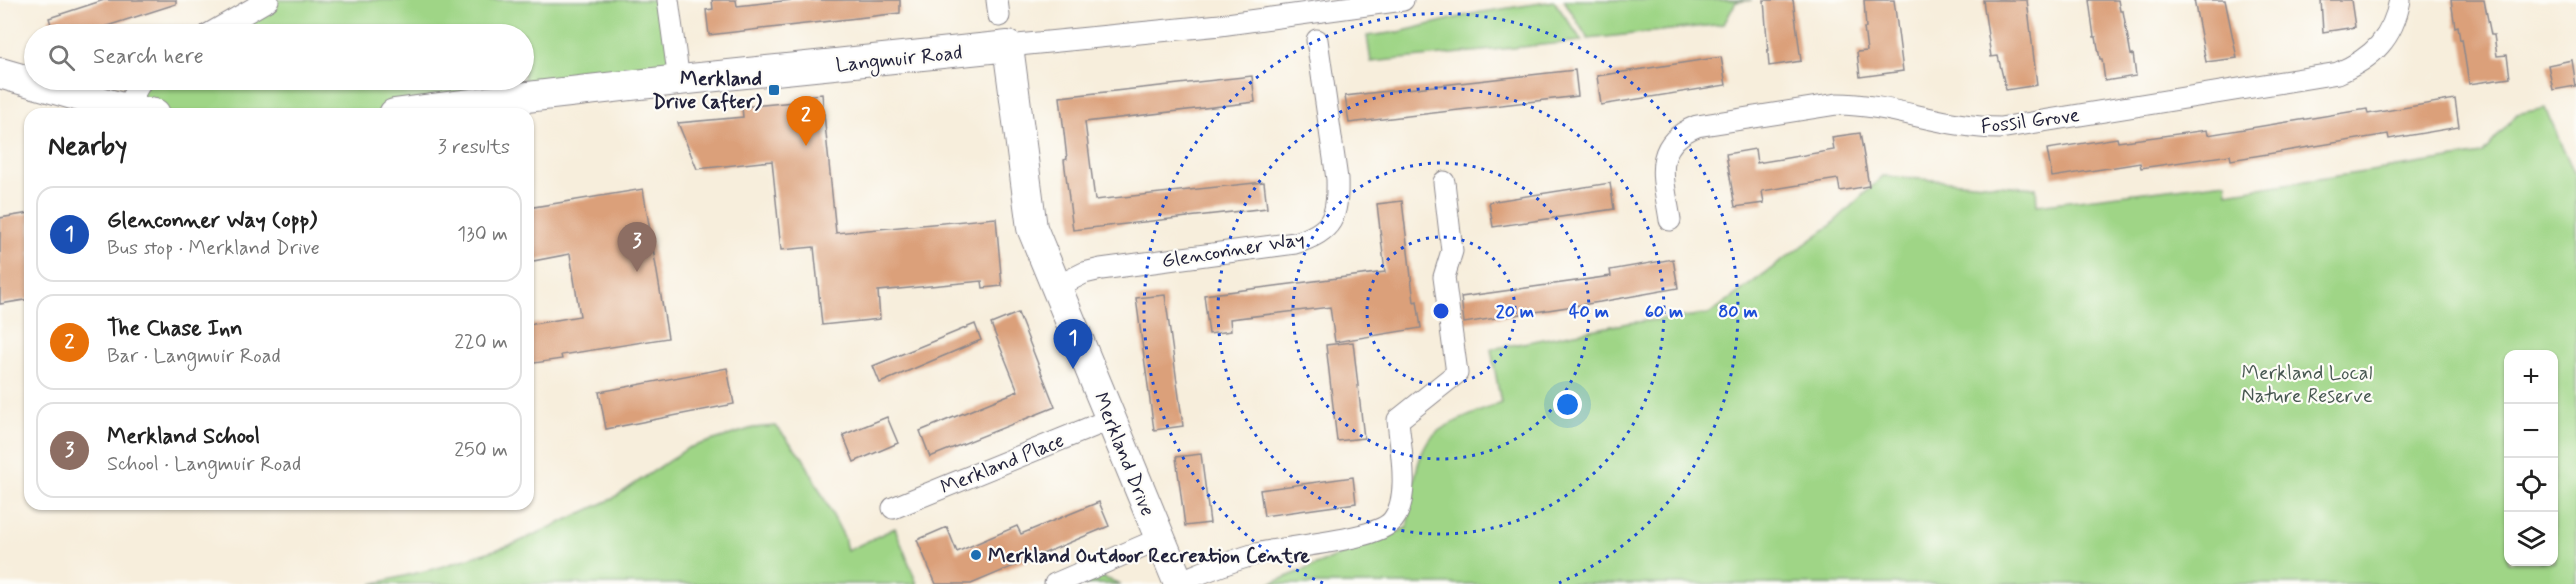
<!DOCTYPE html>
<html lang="en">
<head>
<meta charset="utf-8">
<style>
  body { margin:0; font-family:Mynerve,sans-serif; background:#f2f2f2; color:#222 }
  .controls { position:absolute; right:18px; bottom:18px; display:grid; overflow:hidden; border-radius:12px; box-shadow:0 2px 4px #0004 }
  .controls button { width:54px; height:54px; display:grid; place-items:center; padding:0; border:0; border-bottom:2px solid #e0e0e0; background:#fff; color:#222; font:30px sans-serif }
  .you { position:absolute; left:1568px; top:405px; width:21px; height:21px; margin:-15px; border:4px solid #fff; border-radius:50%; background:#1a73e8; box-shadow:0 0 0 9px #1a73e833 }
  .badge { display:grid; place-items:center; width:39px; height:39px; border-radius:50%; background:#b45309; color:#fff; font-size:20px; font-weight:700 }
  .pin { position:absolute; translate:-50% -50px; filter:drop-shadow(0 2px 3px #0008) }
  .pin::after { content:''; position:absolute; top:32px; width:21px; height:18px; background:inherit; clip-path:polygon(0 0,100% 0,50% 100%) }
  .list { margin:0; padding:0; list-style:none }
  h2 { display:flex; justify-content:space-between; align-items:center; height:78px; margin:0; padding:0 24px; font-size:26px }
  h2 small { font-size:20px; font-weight:400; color:#767676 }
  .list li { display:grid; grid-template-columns:39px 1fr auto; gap:18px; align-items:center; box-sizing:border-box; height:96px; margin:0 12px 12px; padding:0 12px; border:2px solid #e0e0e0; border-radius:18px }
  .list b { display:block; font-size:22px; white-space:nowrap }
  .list p { margin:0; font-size:20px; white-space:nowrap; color:#767676 }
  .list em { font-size:20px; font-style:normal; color:#767676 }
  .icon { flex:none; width:33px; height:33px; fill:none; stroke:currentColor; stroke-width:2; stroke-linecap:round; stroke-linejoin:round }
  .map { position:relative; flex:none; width:2576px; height:584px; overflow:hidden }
  .search { position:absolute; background:#fff; box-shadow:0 2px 4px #0004; left:24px; top:24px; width:510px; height:66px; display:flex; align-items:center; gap:15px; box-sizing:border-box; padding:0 21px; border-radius:33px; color:#767676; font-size:22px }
  .panel { position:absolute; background:#fff; box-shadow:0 2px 4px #0004; left:24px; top:108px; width:510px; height:402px; border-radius:18px }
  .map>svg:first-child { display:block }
</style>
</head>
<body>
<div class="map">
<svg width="2576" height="584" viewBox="0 0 2576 584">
  <rect width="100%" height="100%" fill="#fdfcf7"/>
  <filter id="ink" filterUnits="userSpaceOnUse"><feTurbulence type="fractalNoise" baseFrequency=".0167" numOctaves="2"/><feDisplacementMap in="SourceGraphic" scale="12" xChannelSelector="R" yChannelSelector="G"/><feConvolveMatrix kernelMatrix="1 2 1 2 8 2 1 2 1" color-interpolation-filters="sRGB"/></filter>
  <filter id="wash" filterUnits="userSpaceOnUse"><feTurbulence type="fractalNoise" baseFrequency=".008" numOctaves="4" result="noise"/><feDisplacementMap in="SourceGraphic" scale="24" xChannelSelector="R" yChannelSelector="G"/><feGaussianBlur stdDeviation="1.35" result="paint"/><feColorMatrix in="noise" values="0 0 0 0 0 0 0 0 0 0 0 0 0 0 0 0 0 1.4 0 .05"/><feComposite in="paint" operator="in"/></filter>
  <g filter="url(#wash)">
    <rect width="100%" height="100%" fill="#f7eedc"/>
    <path fill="#9fd586" stroke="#607c60" stroke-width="1.5" fill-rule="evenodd" d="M268,0H668L679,81L394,114H155L135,89L142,80H524V34H209Z
      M1564,0H1752L1736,2L1724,24L1588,39Z
      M1554,1L1582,41L1371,62L1367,36L1399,32L1476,13Z
      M2545,108L2576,177V584H1269L1407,528C1412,500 1414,449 1437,432C1451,421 1484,410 1501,403L1491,349L1628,323L1709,314L1830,226L1883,176L2036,188L2037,205L2226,182L2227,193L2482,154L2517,114ZM2508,354H2554V562H2508Z
      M776,426L803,458L844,537L847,551L895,528L917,584H372L437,568L514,544L612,499L688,448L753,428Z
      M1099,576L1121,584H1083Z"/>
    <g id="blocks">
      <path fill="#dba07a" d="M104,0H176V4L82,34H54L49,18Z
        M712,0H736L737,6L792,0H900V13L709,35L706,10L713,9Z
        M1764,0H1793L1801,61L1769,66Z
        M1864,0H1894L1903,71L1860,77L1857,52L1867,51L1864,28H1866Z
        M1983,0H2027L2037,85L2006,90L1998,56L1991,57Z
        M2089,0H2118L2120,11H2123L2131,55L2133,54L2136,76L2105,81L2102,59H2100L2096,37H2094Z
        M2194,0H2225L2237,58L2206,62Z
        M2321,0H2351L2355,27L2323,32Z
        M2451,0H2484L2491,35H2494L2497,56L2507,55L2510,78L2469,84L2462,39L2460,40L2458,26L2455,27Z
        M1721,57L1726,85L1601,105L1597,76Z
        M2572,60L2576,86L2553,90L2548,65Z
        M1575,70L1578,96L1349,123L1345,96Z
        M1252,76L1255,102L1085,122L1095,200L1264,182L1267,208L1073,230L1064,160L1067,159L1060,97Z
        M822,94L836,233L996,218L1002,286L983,288L982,281L878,291L880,319L822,325L814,247L781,250L772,161L697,169L678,123L743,117L742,107L804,101V96Z
        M2455,99L2459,127L2389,139L2388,134L2231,160L2230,155L2141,168L2140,163L2052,177L2047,149L2117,138L2118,142L2207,130L2208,135L2367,109L2368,114Z
        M1860,133L1869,186L1840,191L1838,179L1799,185L1762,191L1764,203L1735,207L1726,154L1755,149L1757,163L1834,150L1832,137Z
        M1610,183L1614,209L1493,227L1489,202Z
        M643,189L668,338L561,355L562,359L528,364V325L580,316L570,254L528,262V208Z
        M1402,201L1414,302L1417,301L1421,328L1335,342L1330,307L1230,319L1231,331L1209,334L1204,295L1385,272L1377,204Z
        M30,213V299L0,304V218Z
        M1673,259L1678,288L1600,302L1464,323L1461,297L1611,276L1610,270Z
        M1165,295L1183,426L1154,430L1136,298Z
        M1018,313L1055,407L930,457L920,431L1018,391L991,324Z
        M975,324L981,340L880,383L873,366Z
        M1353,342L1364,438L1337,441L1326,345Z
        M727,368L734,404L606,429L599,392Z
        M887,417L898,443L854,462L843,435Z
        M1201,454L1210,523L1185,526L1176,457Z
        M1353,477L1356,503L1264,516L1260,490Z
        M1099,502L1109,526L971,584H936L917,540L947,527L957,552L1017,526L1021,534Z"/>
    </g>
  </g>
  <g filter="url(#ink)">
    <use href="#blocks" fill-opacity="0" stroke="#8c888c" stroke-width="1.5"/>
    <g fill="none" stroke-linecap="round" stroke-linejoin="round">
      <defs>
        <path id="street" d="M668,0L679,81
          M997,0L999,16
          M209,34L268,0
          M1008,46L1220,25L1403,0
          M125,109L142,80
          M1670,220C1664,179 1650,145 1697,126L1837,104C1892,104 1944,128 2000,128L2338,73C2373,58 2393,38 2400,0
          M1056,287L1084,273L1101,269L1295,243C1333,232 1338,217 1337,179L1317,40
          M893,508L1111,419
          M1178,582C1204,572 1230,561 1256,554C1285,546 1377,541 1393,520C1411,497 1400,447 1398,420L1457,373L1444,277L1452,251L1444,182
          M1055,584L1159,539"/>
        <path id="secondary" d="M0,73L125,109L155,114
          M394,114C598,86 803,68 1008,46L1032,228L1179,584"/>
      </defs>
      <use href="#street" stroke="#8c888c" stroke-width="23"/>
      <use href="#secondary" stroke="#8c888c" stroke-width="32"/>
      <use href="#street" stroke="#fff" stroke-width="21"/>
      <use href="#secondary" stroke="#fff" stroke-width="30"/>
    </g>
  </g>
  <g fill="none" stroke="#1d4ed8" stroke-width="3" stroke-dasharray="3 6">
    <circle cx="1441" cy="311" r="74"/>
    <circle cx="1441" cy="311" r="148"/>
    <circle cx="1441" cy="311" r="223"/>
    <path d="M1323 583A297 297 0 1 1 1559 583"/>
  </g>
  <g fill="#1f6fb2" stroke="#fdfcf7" stroke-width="2">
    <rect x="768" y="84" width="12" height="12" rx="3"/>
    <circle cx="976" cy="555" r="6"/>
  </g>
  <g text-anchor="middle" stroke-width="4.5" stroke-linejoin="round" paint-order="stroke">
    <g font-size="20" fill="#22223b" stroke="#fdfcf7">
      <text transform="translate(899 58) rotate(-6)" y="7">Langmuir Road</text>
      <text transform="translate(2030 120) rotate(-7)" y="7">Fossil Grove</text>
      <text transform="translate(1233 249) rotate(-9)" y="7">Glenconner Way</text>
      <text transform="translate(1125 454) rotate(68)" y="7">Merkland Drive</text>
      <text transform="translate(1002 463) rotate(-22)" y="7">Merkland Place</text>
    </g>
    <g font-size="20" font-weight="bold" fill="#22223b" stroke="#fdfcf7" text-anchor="end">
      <text x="762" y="85">Merkland<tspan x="762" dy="23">Drive (after)</tspan></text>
      <text x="988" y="562" text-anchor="start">Merkland Outdoor Recreation Centre</text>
    </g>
    <g font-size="20" fill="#485852" stroke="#fdfcf7">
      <text x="2307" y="379">Merkland Local<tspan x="2307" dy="23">Nature Reserve</tspan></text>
    </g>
  </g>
  <circle cx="1441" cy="311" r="9" fill="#1d4ed8" stroke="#fdfcf7" stroke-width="3"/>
  <g font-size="18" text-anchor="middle" font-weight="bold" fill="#1d4ed8" stroke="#fdfcf7" stroke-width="4.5" stroke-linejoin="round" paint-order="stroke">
    <text x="1515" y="317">20 m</text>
    <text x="1589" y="317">40 m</text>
    <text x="1664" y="317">60 m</text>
    <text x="1738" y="317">80 m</text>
  </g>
</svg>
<div class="controls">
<button>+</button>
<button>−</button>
<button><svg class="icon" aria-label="locate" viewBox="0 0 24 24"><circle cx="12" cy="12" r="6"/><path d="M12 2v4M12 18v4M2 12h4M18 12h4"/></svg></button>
<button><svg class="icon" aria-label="layers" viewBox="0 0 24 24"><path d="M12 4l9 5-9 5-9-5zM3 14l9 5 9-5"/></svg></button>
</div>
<div class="you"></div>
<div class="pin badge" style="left:1073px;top:369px;background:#1a4fb4">1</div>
<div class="pin badge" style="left:806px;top:146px;background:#e8710a">2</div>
<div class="pin badge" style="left:637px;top:272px;background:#8d6e63">3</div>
<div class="search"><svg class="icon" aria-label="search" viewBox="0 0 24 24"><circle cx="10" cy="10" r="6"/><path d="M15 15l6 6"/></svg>Search here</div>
<section class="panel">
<h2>Nearby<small>3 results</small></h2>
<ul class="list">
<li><span class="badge" style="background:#1a4fb4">1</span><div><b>Glenconner Way (opp)</b><p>Bus stop · Merkland Drive</p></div><em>130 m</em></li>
<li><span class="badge" style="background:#e8710a">2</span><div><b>The Chase Inn</b><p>Bar · Langmuir Road</p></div><em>220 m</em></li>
<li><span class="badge" style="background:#8d6e63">3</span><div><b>Merkland School</b><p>School · Langmuir Road</p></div><em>250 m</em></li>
</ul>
</section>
</div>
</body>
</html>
